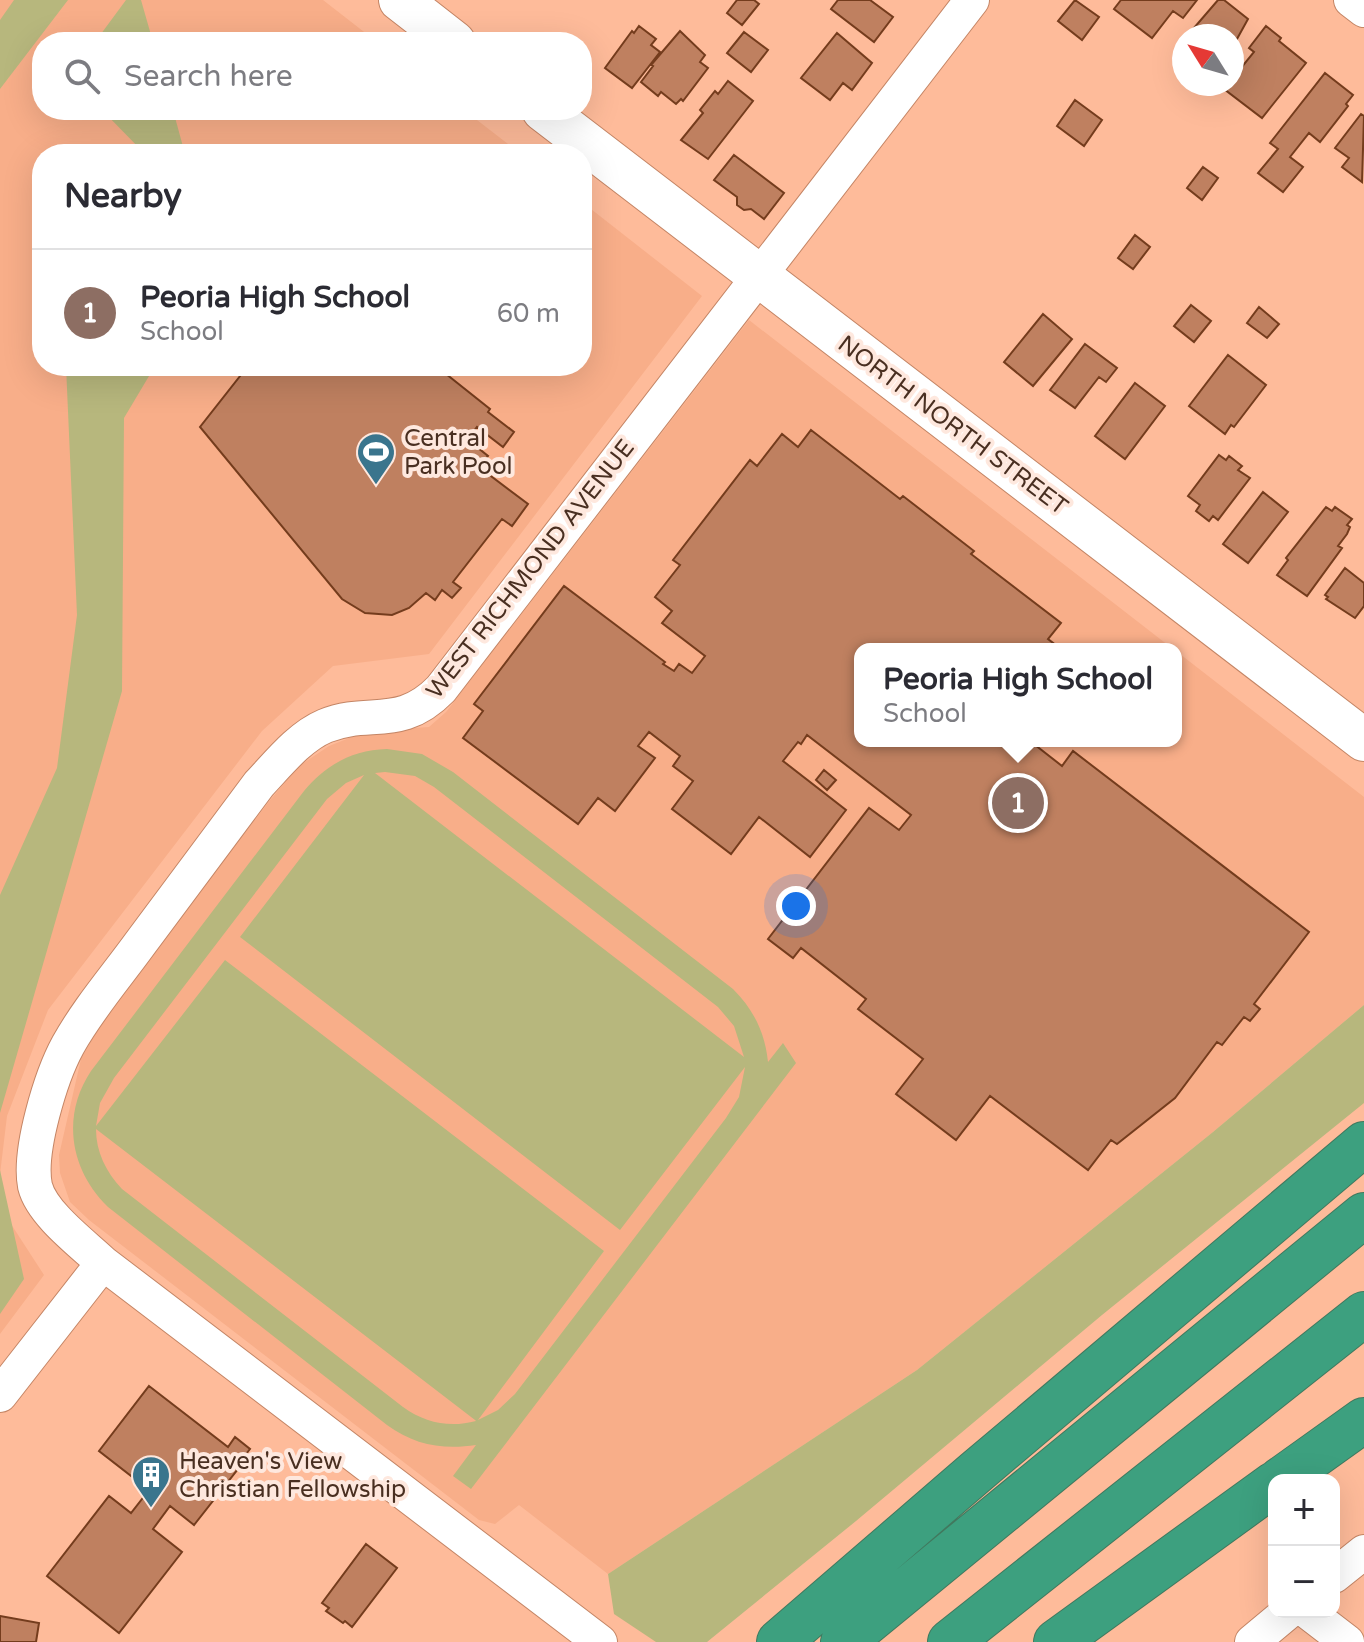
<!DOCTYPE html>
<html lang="en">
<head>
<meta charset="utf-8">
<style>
  body { margin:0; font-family:"Varela Round",sans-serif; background:#f2f2f3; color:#2b2b33 }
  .controls { position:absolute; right:24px; bottom:24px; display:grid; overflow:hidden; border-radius:16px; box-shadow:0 8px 32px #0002 }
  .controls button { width:72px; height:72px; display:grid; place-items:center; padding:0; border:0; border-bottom:2px solid #e1e1e2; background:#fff; color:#2b2b33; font:40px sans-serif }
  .compass { position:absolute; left:1172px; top:24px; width:72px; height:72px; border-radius:50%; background:#fff; box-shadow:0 8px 32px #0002; rotate:307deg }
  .you { position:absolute; left:796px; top:906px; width:28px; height:28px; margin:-20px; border:6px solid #fff; border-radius:50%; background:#1a73e8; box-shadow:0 0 0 12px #1a73e833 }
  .badge { display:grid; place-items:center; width:52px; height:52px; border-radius:50%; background:#3a758d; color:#fff; font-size:26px; font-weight:700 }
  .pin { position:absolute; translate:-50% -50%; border:4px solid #fff; box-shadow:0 2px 8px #0006 }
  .popup { position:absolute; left:854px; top:643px; width:328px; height:104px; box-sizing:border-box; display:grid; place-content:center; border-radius:16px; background:#fff; filter:drop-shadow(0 2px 6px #0005); font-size:26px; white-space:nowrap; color:#7c7c81 }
  .popup b { font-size:30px; color:#2b2b33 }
  .popup::after { content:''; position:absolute; left:50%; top:100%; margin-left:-16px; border:16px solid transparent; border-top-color:#fff }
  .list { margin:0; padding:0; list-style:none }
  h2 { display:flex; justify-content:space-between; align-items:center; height:104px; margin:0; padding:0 32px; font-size:34px }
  h2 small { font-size:26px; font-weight:400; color:#7c7c81 }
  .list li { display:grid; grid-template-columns:52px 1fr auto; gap:24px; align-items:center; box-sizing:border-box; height:128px; padding:0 32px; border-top:2px solid #e1e1e2 }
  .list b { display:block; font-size:30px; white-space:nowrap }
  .list p { margin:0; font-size:26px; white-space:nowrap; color:#7c7c81 }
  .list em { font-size:26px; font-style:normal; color:#7c7c81 }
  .icon { flex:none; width:44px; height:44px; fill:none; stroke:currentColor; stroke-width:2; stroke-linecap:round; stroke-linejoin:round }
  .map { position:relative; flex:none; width:1364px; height:1642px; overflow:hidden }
  .search { position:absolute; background:#fff; box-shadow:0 8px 32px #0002; left:32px; top:32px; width:560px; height:88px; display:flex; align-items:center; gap:20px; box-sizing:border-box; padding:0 28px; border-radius:32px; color:#7c7c81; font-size:30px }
  .panel { position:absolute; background:#fff; box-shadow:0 8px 32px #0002; left:32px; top:144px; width:560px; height:232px; border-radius:32px }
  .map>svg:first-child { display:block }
</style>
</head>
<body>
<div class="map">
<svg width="1364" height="1642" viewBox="0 0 1364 1642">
  <rect width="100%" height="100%" fill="#febb9a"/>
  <path fill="#f8ae89" d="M0,0H323L377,42H42V110H464L521,154H42V366H582V202L702,296L429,654L333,666L262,731L48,1010L7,1116L0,1174Z
    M749,320L1173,649H860V741H1176V651L1364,797V1005L1213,1132L917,1370L608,1574L519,1505L495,1524L479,1520L89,1220L70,1202L60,1173L59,1155L81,1059L109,1009L271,799L299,766L329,746L367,731L429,727L446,712Z
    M0,1207L44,1275L0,1334Z"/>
  <path fill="#b7b77d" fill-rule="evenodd" d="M14,0H68L0,89V20Z
    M126,0H141L153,42H95Z
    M102,110H173L185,154H145Z
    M66,366H155L124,418L122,691L0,1113V895L57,768L77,615Z
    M387,749L422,754L453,772L733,989C754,1010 765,1033 768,1062L783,1043L796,1063L471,1489L453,1476L476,1445C443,1450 414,1445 387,1425L108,1207C70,1170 61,1116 91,1071L304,791C326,765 352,750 387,749ZM385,772L415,776L434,787L718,1007L734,1026L744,1057L375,773ZM364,775L240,937L620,1230L745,1067L739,1097L726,1118L515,1394L498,1410L478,1420L604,1251L225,960L96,1126L100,1103L114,1078L327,799L346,783ZM96,1129L475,1420L476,1421C450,1428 425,1423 403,1407L122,1189C106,1172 96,1152 96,1129Z
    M1364,1005V1103L1102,1315L856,1521L707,1642H656L614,1614L608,1574L917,1370L1213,1132Z
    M0,1170L24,1279L0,1314Z"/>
  <path fill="#bf8060" stroke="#743c1d" stroke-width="2" d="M737,0H754L759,4L742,25L727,13Z
    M838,0H870L893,17L874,42L831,9Z
    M1075,0L1099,17L1082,40L1058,21Z
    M1121,0H1197L1183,18L1173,11L1152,38L1114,9Z
    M1218,0H1224L1248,19L1232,48V36H1187Z
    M639,26L656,39L651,45L660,52L632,88L605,68L632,31L634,33Z
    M1266,26L1281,38L1279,41L1306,63L1262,118L1224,89L1228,84H1232V79L1254,52L1249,48Z
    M680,31L705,55L700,62L708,68L683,101L681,99L676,104L661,92L658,96L641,82L653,66L651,65Z
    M744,32L768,50L751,72L727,53Z
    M837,33L872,63L852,90L843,83L830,100L801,78Z
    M1325,73L1353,95L1346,104L1348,106L1320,142L1309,133L1290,157L1303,167L1283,192L1258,173L1278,149L1270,143Z
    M728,81L753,101L708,159L681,140L703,113L700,110L715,91L718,94Z
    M1075,100L1102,120L1084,146L1057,126Z
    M1361,114L1364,116L1362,182L1342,167L1349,158L1335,148Z
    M734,155L784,193L764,219L751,209L744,210L737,205V197L714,180Z
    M1203,167L1218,178L1202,200L1187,188Z
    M1135,235L1150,247L1133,269L1118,258Z
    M1191,305L1211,321L1194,342L1174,326Z
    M1259,307L1279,324L1267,338L1247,323Z
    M1043,314L1072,339L1033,386L1004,362Z
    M1085,344L1117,368L1106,382L1099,377L1075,408L1050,390Z
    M1228,355L1266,385L1234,427L1231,425L1225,434L1189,406Z
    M248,366H436L490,409L488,412L514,432L503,447L477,427L471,435L475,439L472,443L488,456L479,467L528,504L512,526L502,519L453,582L461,588L452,598L442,590L435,600L426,593L409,608L392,615L365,613L342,599L200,427Z
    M1135,383L1165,406L1125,459L1095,436Z
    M811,430L900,499L903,496L974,551L971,554L1061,623L1048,639L1061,649H860V741H1030L1062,766L1073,751L1309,932L1254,1004L1260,1009L1250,1021L1244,1017L1222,1045L1217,1042L1175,1098L1117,1144L1111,1140L1088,1170L990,1096L956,1140L896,1094L923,1059L858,1009L866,999L801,948L793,958L768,939L869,808L899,830L911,815L807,735L801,744L798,742L783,761L846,810L810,857L759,817L731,854L672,809L693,781L673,766L680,756L649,732L638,746L655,758L615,811L598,798L578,824L463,738L483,711L474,704L564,586L665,662L663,664L674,671L679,664L692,673L705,656L662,623L672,611L655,597L680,565L673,560L750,460L757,466L782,434L798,447Z
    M1219,455L1226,460L1229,456L1242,466L1238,470L1250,478L1218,520L1213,516L1209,521L1196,511L1200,505L1188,496Z
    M1263,492L1288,512L1248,563L1223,544Z
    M1326,507L1332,511L1335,507L1352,519L1347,525L1350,527L1347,534L1338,546L1342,548L1307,596L1277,575L1288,560L1286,558Z
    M1345,568L1364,583V606L1355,618L1326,599L1328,597L1325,595Z
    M824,770L836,780L827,790L816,780Z
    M149,1386L228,1447L235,1437L250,1449L243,1458L245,1460L194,1525L170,1506L153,1529L182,1552L119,1633L47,1576L109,1496L131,1513L149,1490L99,1451Z
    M366,1544L397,1568L352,1627L345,1621L343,1623L326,1611L329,1608L322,1603Z
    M0,1616L39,1623L36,1642H0Z"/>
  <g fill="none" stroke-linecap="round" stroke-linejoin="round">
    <defs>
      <path id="minor" d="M1351,0L1364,10
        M0,1395L103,1263
        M1334,1576L1364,1552
        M1308,1612L1347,1642
        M600,1642L103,1263C83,1244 42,1214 35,1186C28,1151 51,1076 68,1045C88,1009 115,978 139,945C179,892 219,838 259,784C278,764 299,737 325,726C370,708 400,731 441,689L972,0
        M1252,1642L1288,1612"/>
      <path id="tertiary" d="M400,0L454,42
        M543,110L1364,740"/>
      <path id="motorway" d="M1280,1480L1364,1420
        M779,1642L976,1472L1364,1144
        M843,1642L1364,1215
        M950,1642L1364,1314
        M1056,1642L1274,1484"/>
    </defs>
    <use href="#minor" stroke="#c48565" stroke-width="36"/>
    <use href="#tertiary" stroke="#c48565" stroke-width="44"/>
    <use href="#motorway" stroke="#41785e" stroke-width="46"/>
    <use href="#minor" stroke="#fff" stroke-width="34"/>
    <use href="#tertiary" stroke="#fff" stroke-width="42"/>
    <use href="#motorway" stroke="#3da07f" stroke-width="44"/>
  </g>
  <defs>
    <symbol id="stadium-pin" viewBox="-11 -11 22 30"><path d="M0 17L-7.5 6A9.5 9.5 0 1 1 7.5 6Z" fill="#3a758d" stroke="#fee8de"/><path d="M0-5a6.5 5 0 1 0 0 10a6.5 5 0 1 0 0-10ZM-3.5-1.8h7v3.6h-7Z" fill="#fff"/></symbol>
    <symbol id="building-pin" viewBox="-11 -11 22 30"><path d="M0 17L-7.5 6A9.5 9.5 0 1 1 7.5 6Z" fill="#3a758d" stroke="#fee8de"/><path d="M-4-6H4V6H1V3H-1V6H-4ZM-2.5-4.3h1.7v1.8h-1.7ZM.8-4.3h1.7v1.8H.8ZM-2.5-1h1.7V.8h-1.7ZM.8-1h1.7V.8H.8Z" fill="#fff"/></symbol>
  </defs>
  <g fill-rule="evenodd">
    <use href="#stadium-pin" x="354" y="430" width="44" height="60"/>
    <use href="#building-pin" x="129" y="1453" width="44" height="60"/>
  </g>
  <g text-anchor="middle" stroke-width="8" stroke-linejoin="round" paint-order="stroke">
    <g font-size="24" fill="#492f21" stroke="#fee8de">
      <text transform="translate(953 425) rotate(37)" y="8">NORTH NORTH STREET</text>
      <text transform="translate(530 569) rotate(-52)" y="8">WEST RICHMOND AVENUE</text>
    </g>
    <g font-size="24" fill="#492f21" stroke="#fee8de" text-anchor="start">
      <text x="404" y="446">Central<tspan x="404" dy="28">Park Pool</tspan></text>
      <text x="179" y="1469">Heaven's View<tspan x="179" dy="28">Christian Fellowship</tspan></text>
    </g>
  </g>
</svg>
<div class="controls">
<button>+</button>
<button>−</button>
</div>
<svg class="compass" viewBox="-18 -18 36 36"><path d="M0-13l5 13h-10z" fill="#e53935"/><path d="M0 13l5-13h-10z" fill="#7c7c81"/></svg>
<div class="you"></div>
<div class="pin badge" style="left:1018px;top:803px;background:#8d6e63">1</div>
<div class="popup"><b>Peoria High School</b>School</div>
<div class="search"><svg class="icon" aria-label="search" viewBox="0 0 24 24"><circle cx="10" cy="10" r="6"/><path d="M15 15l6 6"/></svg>Search here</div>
<section class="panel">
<h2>Nearby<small></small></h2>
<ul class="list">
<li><span class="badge" style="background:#8d6e63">1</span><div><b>Peoria High School</b><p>School</p></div><em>60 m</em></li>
</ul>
</section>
</div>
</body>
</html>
